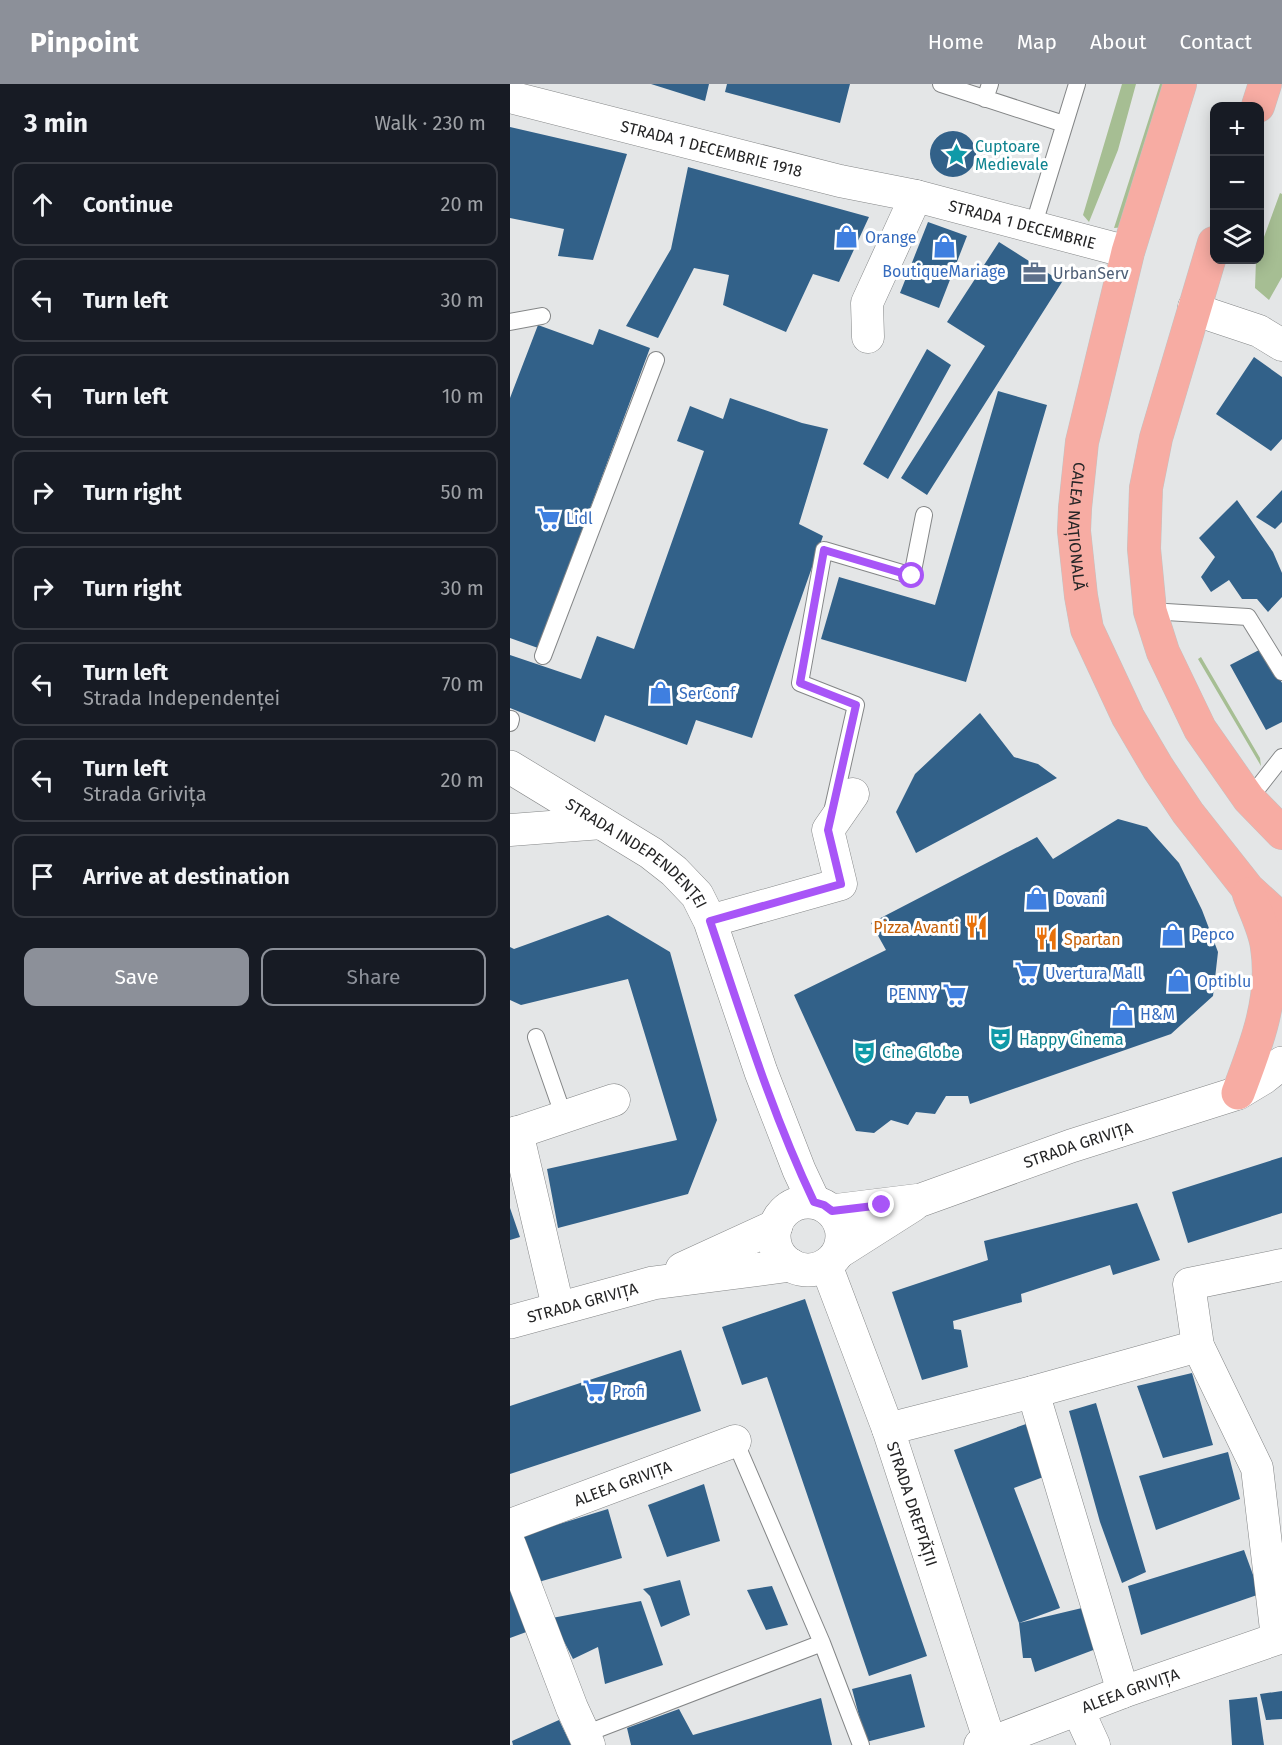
<!DOCTYPE html>
<html lang="en">
<head>
<meta charset="utf-8">
<style>
  body { margin:0; font-family:"Fira Sans",sans-serif; background:#20242c; color:#f1f3f6 }
  .controls { position:absolute; right:18px; top:18px; display:grid; overflow:hidden; border-radius:12px; box-shadow:0 3px 15px #0003 }
  .controls button { width:54px; height:54px; display:grid; place-items:center; padding:0; border:0; border-bottom:2px solid #363941; background:#171b24; color:#f1f3f6; font:30px sans-serif }
  .stop { position:absolute; width:18px; height:18px; margin:-14px; border:4px solid #a855f7; border-radius:50%; background:#fff }
  .stop.end { background:#a855f7; border-color:#fff; box-shadow:0 2px 6px #0008 }
  .list { margin:0; padding:0; list-style:none }
  h2 { display:flex; justify-content:space-between; align-items:center; height:78px; margin:0; padding:0 24px; font-size:26px }
  h2 small { font-size:20px; font-weight:400; color:#9ea1a6 }
  .list li { display:grid; grid-template-columns:39px 1fr auto; gap:18px; align-items:center; box-sizing:border-box; height:84px; margin:0 12px 12px; padding:0 12px; border:2px solid #363941; border-radius:12px }
  .list b { display:block; font-size:22px; white-space:nowrap }
  .list p { margin:0; font-size:20px; white-space:nowrap; color:#9ea1a6 }
  .list em { font-size:20px; font-style:normal; color:#9ea1a6 }
  .actions { display:flex; gap:12px; padding:18px 24px }
  .actions a { flex:1; padding:14px 0; border:2px solid #8c9099; border-radius:12px; text-align:center; font-size:21px; color:#8c9099 }
  .actions .main { background:#8c9099; color:#fff }
  .icon { flex:none; width:33px; height:33px; fill:none; stroke:currentColor; stroke-width:2; stroke-linecap:round; stroke-linejoin:round }
  .map { position:relative; flex:none; width:772px; height:1661px; overflow:hidden }
  header { display:flex; align-items:center; gap:36px; box-sizing:border-box; height:84px; padding:0 30px; background:#8c9099; color:#fff }
  header strong { font-size:28px }
  nav { display:flex; gap:33px; margin-inline-start:auto; font-size:21px }
  main { display:flex }
  aside { flex:1; background:#171b24 }
  .map>svg:first-child { display:block }
</style>
</head>
<body>
<header>
<strong>Pinpoint</strong>
<nav><a>Home</a><a>Map</a><a>About</a><a>Contact</a></nav>
</header>
<main>
<aside>
<h2>3 min<small>Walk · 230 m</small></h2>
<ul class="list">
<li><svg class="icon" aria-label="ahead" viewBox="0 0 24 24"><path d="M12 20V5M6 11l6-6 6 6"/></svg><div><b>Continue</b></div><em>20 m</em></li>
<li><svg class="icon" aria-label="left" viewBox="0 0 24 24"><path d="M17 20v-9H6M10 6l-5 5 5 5"/></svg><div><b>Turn left</b></div><em>30 m</em></li>
<li><svg class="icon" aria-label="left" viewBox="0 0 24 24"><path d="M17 20v-9H6M10 6l-5 5 5 5"/></svg><div><b>Turn left</b></div><em>10 m</em></li>
<li><svg class="icon" aria-label="right" viewBox="0 0 24 24"><path d="M7 20v-9h11M14 6l5 5-5 5"/></svg><div><b>Turn right</b></div><em>50 m</em></li>
<li><svg class="icon" aria-label="right" viewBox="0 0 24 24"><path d="M7 20v-9h11M14 6l5 5-5 5"/></svg><div><b>Turn right</b></div><em>30 m</em></li>
<li><svg class="icon" aria-label="left" viewBox="0 0 24 24"><path d="M17 20v-9H6M10 6l-5 5 5 5"/></svg><div><b>Turn left</b><p>Strada Independenței</p></div><em>70 m</em></li>
<li><svg class="icon" aria-label="left" viewBox="0 0 24 24"><path d="M17 20v-9H6M10 6l-5 5 5 5"/></svg><div><b>Turn left</b><p>Strada Grivița</p></div><em>20 m</em></li>
<li><svg class="icon" aria-label="arrive" viewBox="0 0 24 24"><path d="M6 21V4h12l-3 4 3 4H6"/></svg><div><b>Arrive at destination</b></div></li>
</ul>
<div class="actions"><a class="main">Save</a><a>Share</a></div>
</aside>
<div class="map">
<svg width="772" height="1661" viewBox="0 0 772 1661">
  <rect width="100%" height="100%" fill="#e4e6e7"/>
  <path fill="#a6be93" d="M612,0H626L608,66L579,138L573,131Z
    M650,0H659L616,143L604,144Z
    M770,109L772,110V193L759,216L745,204L746,176H750V164Z
    M691,573L750,674L751,682L688,575Z"/>
  <path fill="#326189" d="M141,0H199L195,17Z
    M217,0H340L330,39L215,8Z
    M0,43L117,70L83,176L48,172L54,145L0,134Z
    M420 70a23 23 0 1 1 46 0a23 23 0 1 1-46 0Z
    M178,83L359,133L329,198L303,190L276,248L213,221L219,191L184,184L148,254L116,242L161,165Z
    M418,138L457,152L429,224L390,209Z
    M489,158L552,198L417,411L391,394L475,262L437,238Z
    M28,241L83,261L89,245L140,264L28,564L0,554V314Z
    M417,265L441,281L378,395L353,380Z
    M744,273L772,293V355L761,367L706,330Z
    M488,307L537,321L456,598L311,555L329,493L425,521Z
    M220,314L292,339L318,345L289,440L313,452L242,654L186,636L177,661L95,631L85,658L0,624V571L71,595L87,552L124,565L194,367L167,357L180,322L213,335Z
    M772,406V438L765,445L746,433Z
    M727,416L763,468L772,489V513L758,528L747,515H732L719,496L701,508L691,493L705,473L689,454Z
    M753,564L772,599V638L756,646L720,581Z
    M470,629L504,673L528,680L547,694L406,769L386,728L405,690Z
    M608,735L637,743L669,779L692,826L708,868L703,912L661,950L460,1020L458,1012H436L425,1030L406,1028L398,1041L381,1036L364,1049L346,1047L284,911L376,866L361,839L527,753L543,775Z
    M98,831L160,868L207,1036L178,1110L48,1144L37,1085L167,1056L118,895L11,921L0,916V863L4,865Z
    M772,1073V1129L678,1159L662,1108Z
    M627,1119L650,1176L603,1191L600,1181L511,1210L512,1218L443,1237L444,1245L451,1246L458,1283L412,1296L382,1208L478,1176L474,1157Z
    M0,1124L10,1153L0,1156Z
    M295,1215L417,1572L359,1592L257,1293L232,1301L212,1243Z
    M171,1266L191,1327L0,1390V1322Z
    M682,1289L703,1361L653,1374L627,1302Z
    M586,1319L636,1488L612,1499L590,1438L559,1327Z
    M516,1340L536,1392L504,1404L550,1524L509,1539L572,1524L586,1565L525,1588L521,1574H513L509,1539L444,1366Z
    M718,1368L730,1415L646,1446L629,1392Z
    M194,1400L210,1457L157,1473L138,1421Z
    M98,1425L112,1474L25,1499L10,1452Z
    M734,1466L750,1510L631,1551L618,1502Z
    M0,1496L19,1547L0,1554Z
    M170,1496L180,1531L151,1543L140,1512L133,1505Z
    M262,1502L278,1541L256,1546L237,1506Z
    M131,1517L153,1581L95,1600L88,1563L63,1575L42,1534Z
    M401,1590L415,1643L356,1658L342,1605Z
    M772,1607V1635L756,1636L750,1610Z
    M747,1613L754,1661H722L719,1616Z
    M311,1614L322,1661H121L117,1644L169,1625L183,1651Z
    M49,1636L61,1661H3L2,1657Z"/>
  <g fill="none" stroke-linecap="round" stroke-linejoin="round">
    <defs>
      <path id="lane" d="M431,0L554,40
        M475,15L480,0
        M523,143L567,0
        M0,238L32,232
        M640,527L738,533L772,588
        M33,572L146,276
        M0,639L1,635
        M739,715L772,673
        M322,728L346,621L290,599L314,466L402,492L414,431
        M26,953L54,1033
        M225,1357L312,1559L351,1661
        M75,1650L312,1559"/>
      <g id="street">
        <path id="s1" d="M0,13L330,97L406,112L618,168"/>
        <path d="M684,223L701,231L749,247L772,261"/>
        <path d="M358,253L357,219L406,112"/>
        <path d="M0,746L92,739"/>
        <path d="M200,837L331,800L318,746L343,710"/>
        <path d="M7,1048L48,1223"/>
        <path d="M0,1051L104,1016"/>
        <path id="s2" d="M316,1181L378,1345L481,1661"/>
        <path d="M523,1308L688,1262"/>
        <path d="M378,1345L523,1308L613,1608"/>
        <path id="s3" d="M0,1441L225,1357"/>
        <path d="M0,1461L62,1624L79,1661"/>
        <path d="M767,1554L747,1384L688,1262L679,1200L772,1181"/>
        <path d="M568,1626L584,1661"/>
        <path id="s4" d="M470,1661L480,1659L613,1608L772,1553"/>
      </g>
      <g id="secondary">
        <path id="s5" d="M0,683L141,769L164,787L187,811L200,837L251,988L289,1086L304,1118"/>
        <circle cx="298" cy="1152" r="34"/>
        <path id="s6" d="M322,1127L411,1116L561,1062L728,1009L753,994L772,979"/>
        <path d="M329,1168L403,1121"/>
        <path d="M172,1185L266,1142"/>
        <path id="s7" d="M0,1238L143,1199L281,1181"/>
      </g>
      <g id="primary">
        <path id="s8" d="M670,0L618,168L572,358L565,424L564,447L571,512L577,545L618,633L648,684L678,729L738,805L772,836"/>
        <path d="M748,22L755,0"/>
        <path d="M704,159L646,354L636,404L634,465L640,527L653,568L690,645L739,715L772,749"/>
        <path d="M728,1009C746,962 765,914 757,863C755,846 745,827 739,810"/>
      </g>
    </defs>
    <use href="#lane" stroke="#848687" stroke-width="18"/>
    <use href="#street" stroke="#848687" stroke-width="33"/>
    <use href="#secondary" stroke="#848687" stroke-width="34"/>
    <use href="#primary" stroke="#c2c2c2" stroke-width="34"/>
    <use href="#lane" stroke="#fff" stroke-width="16"/>
    <use href="#street" stroke="#fff" stroke-width="32"/>
    <use href="#secondary" stroke="#fff" stroke-width="33"/>
    <use href="#primary" stroke="#f7aca3" stroke-width="33"/>
  </g>
  <g fill="none" stroke-linecap="round" stroke-linejoin="round">
    <path stroke="#a855f7" stroke-width="8" d="M372,1121L322,1127L314,1121L304,1118C261,1028 232,932 200,837L331,800L318,746L346,621L290,599L314,466L402,492"/>
  </g>
  <defs>
    <symbol id="sight-bare" viewBox="-9 -9 18 18"><path d="M0-6L1.8-2.2L6-1.7L2.9 1.2L3.7 5.4L0 3.3L-3.7 5.4L-2.9 1.2L-6-1.7L-1.8-2.2Z" fill="#0f9aa8" stroke="#fff" stroke-width="2.5" paint-order="stroke"/></symbol>
    <symbol id="shop-bare" viewBox="-9 -9 18 18"><path d="M-5-2.5h2.3a2.7 3.5 0 0 1 5.4 0H5L5.5 6h-11ZM-1.5-2.5h3a1.5 2.3 0 0 0-3 0Z" fill="#3f7fe0" stroke="#fff" stroke-width="2.5" paint-order="stroke"/></symbol>
    <symbol id="office-bare" viewBox="-9 -9 18 18"><path d="M-6-3h4V-5.5h4V-3h4V5H-6ZM-1-4.5V-3h2v-1.5ZM-6 0V1H6V0Z" fill="#5c6f8a" stroke="#fff" stroke-width="2.5" paint-order="stroke"/></symbol>
    <symbol id="supermarket-bare" viewBox="-9 -9 18 18"><path d="M-6-5.5h2.5l.6 2H6L4.5 2H-2.5L-4.4-4H-6ZM-1.5 3.2a1.3 1.3 0 1 0 .1 0ZM3 3.2a1.3 1.3 0 1 0 .1 0Z" fill="#3f7fe0" stroke="#fff" stroke-width="2.5" paint-order="stroke"/></symbol>
    <symbol id="restaurant-bare" viewBox="-9 -9 18 18"><path d="M-5-6h1v4h1v-4h1v4h1v-4h1v5L-1.5 .5V6h-2V.5L-5-1ZM5-6V6H3V1.5H1.5Q1.5-4 5-6Z" fill="#e8710a" stroke="#fff" stroke-width="2.5" paint-order="stroke"/></symbol>
    <symbol id="theatre-bare" viewBox="-9 -9 18 18"><path d="M-5-5.5Q0-4 5-5.5V0Q5 5 0 6Q-5 5-5 0ZM-3.3-2.5H-1v1.5H-3.3ZM1-2.5H3.3v1.5H1ZM-2.8 1Q0 5.5 2.8 1Z" fill="#0f9aa8" stroke="#fff" stroke-width="2.5" paint-order="stroke"/></symbol>
  </defs>
  <g fill-rule="evenodd">
    <use href="#sight-bare" x="430" y="54" width="33" height="33"/>
    <use href="#shop-bare" x="320" y="136" width="33" height="33"/>
    <use href="#shop-bare" x="418" y="146" width="33" height="33"/>
    <use href="#office-bare" x="508" y="172" width="33" height="33"/>
    <use href="#supermarket-bare" x="22" y="418" width="33" height="33"/>
    <use href="#shop-bare" x="134" y="592" width="33" height="33"/>
    <use href="#shop-bare" x="510" y="798" width="33" height="33"/>
    <use href="#restaurant-bare" x="450" y="826" width="33" height="33"/>
    <use href="#shop-bare" x="646" y="834" width="33" height="33"/>
    <use href="#restaurant-bare" x="520" y="838" width="33" height="33"/>
    <use href="#supermarket-bare" x="500" y="872" width="33" height="33"/>
    <use href="#shop-bare" x="652" y="880" width="33" height="33"/>
    <use href="#supermarket-bare" x="428" y="894" width="33" height="33"/>
    <use href="#shop-bare" x="596" y="914" width="33" height="33"/>
    <use href="#theatre-bare" x="474" y="938" width="33" height="33"/>
    <use href="#theatre-bare" x="338" y="952" width="33" height="33"/>
    <use href="#supermarket-bare" x="68" y="1290" width="33" height="33"/>
  </g>
  <g text-anchor="middle" stroke-width="6" stroke-linejoin="round" paint-order="stroke">
    <g font-size="16" fill="#0d838f" stroke="#fff" text-anchor="start">
      <text x="465" y="68">Cuptoare<tspan x="465" dy="18">Medievale</tspan></text>
      <text x="509" y="961">Happy Cinema</text>
      <text x="372" y="974">Cine Globe</text>
    </g>
    <g font-size="16" fill="#252526" stroke="#fff">
      <text dy="6" stroke="none"><textPath href="#s1" startOffset="208">STRADA 1 DECEMBRIE 1918</textPath></text>
      <text dy="6" stroke="none"><textPath href="#s1" startOffset="528">STRADA 1 DECEMBRIE</textPath></text>
      <text dy="6" stroke="none"><textPath href="#s8" startOffset="456">CALEA NAȚIONALĂ</textPath></text>
      <text dy="6" stroke="none"><textPath href="#s5" startOffset="154">STRADA INDEPENDENȚEI</textPath></text>
      <text dy="6" stroke="none"><textPath href="#s6" startOffset="256">STRADA GRIVIȚA</textPath></text>
      <text dy="6" stroke="none"><textPath href="#s7" startOffset="75">STRADA GRIVIȚA</textPath></text>
      <text dy="6" stroke="none"><textPath href="#s3" startOffset="120">ALEEA GRIVIȚA</textPath></text>
      <text dy="6" stroke="none"><textPath href="#s2" startOffset="254">STRADA DREPTĂȚII</textPath></text>
      <text dy="6" stroke="none"><textPath href="#s4" startOffset="160">ALEEA GRIVIȚA</textPath></text>
    </g>
    <g font-size="16" fill="#366cbe" stroke="#fff" text-anchor="start">
      <text x="355" y="159">Orange</text>
      <text x="434" y="193" text-anchor="middle">BoutiqueMariage</text>
      <text x="56" y="440">Lidl</text>
      <text x="169" y="615">SerConf</text>
      <text x="545" y="820">Dovani</text>
      <text x="681" y="856">Pepco</text>
      <text x="535" y="895">Uvertura Mall</text>
      <text x="687" y="903">Optiblu</text>
      <text x="427" y="916" text-anchor="end">PENNY</text>
      <text x="630" y="936">H&amp;M</text>
      <text x="102" y="1313">Profi</text>
    </g>
    <g font-size="16" fill="#4e5e75" stroke="#fff" text-anchor="start">
      <text x="543" y="195">UrbanServ</text>
    </g>
    <g font-size="16" fill="#c56008" stroke="#fff" text-anchor="end">
      <text x="449" y="849">Pizza Avanti</text>
      <text x="554" y="861" text-anchor="start">Spartan</text>
    </g>
  </g>
</svg>
<div class="controls">
<button>+</button>
<button>−</button>
<button><svg class="icon" aria-label="layers" viewBox="0 0 24 24"><path d="M12 4l9 5-9 5-9-5zM3 14l9 5 9-5"/></svg></button>
</div>
<div class="stop" style="left:402px;top:492px"></div>
<div class="stop end" style="left:372px;top:1121px"></div>
</div>
</main>
</body>
</html>
